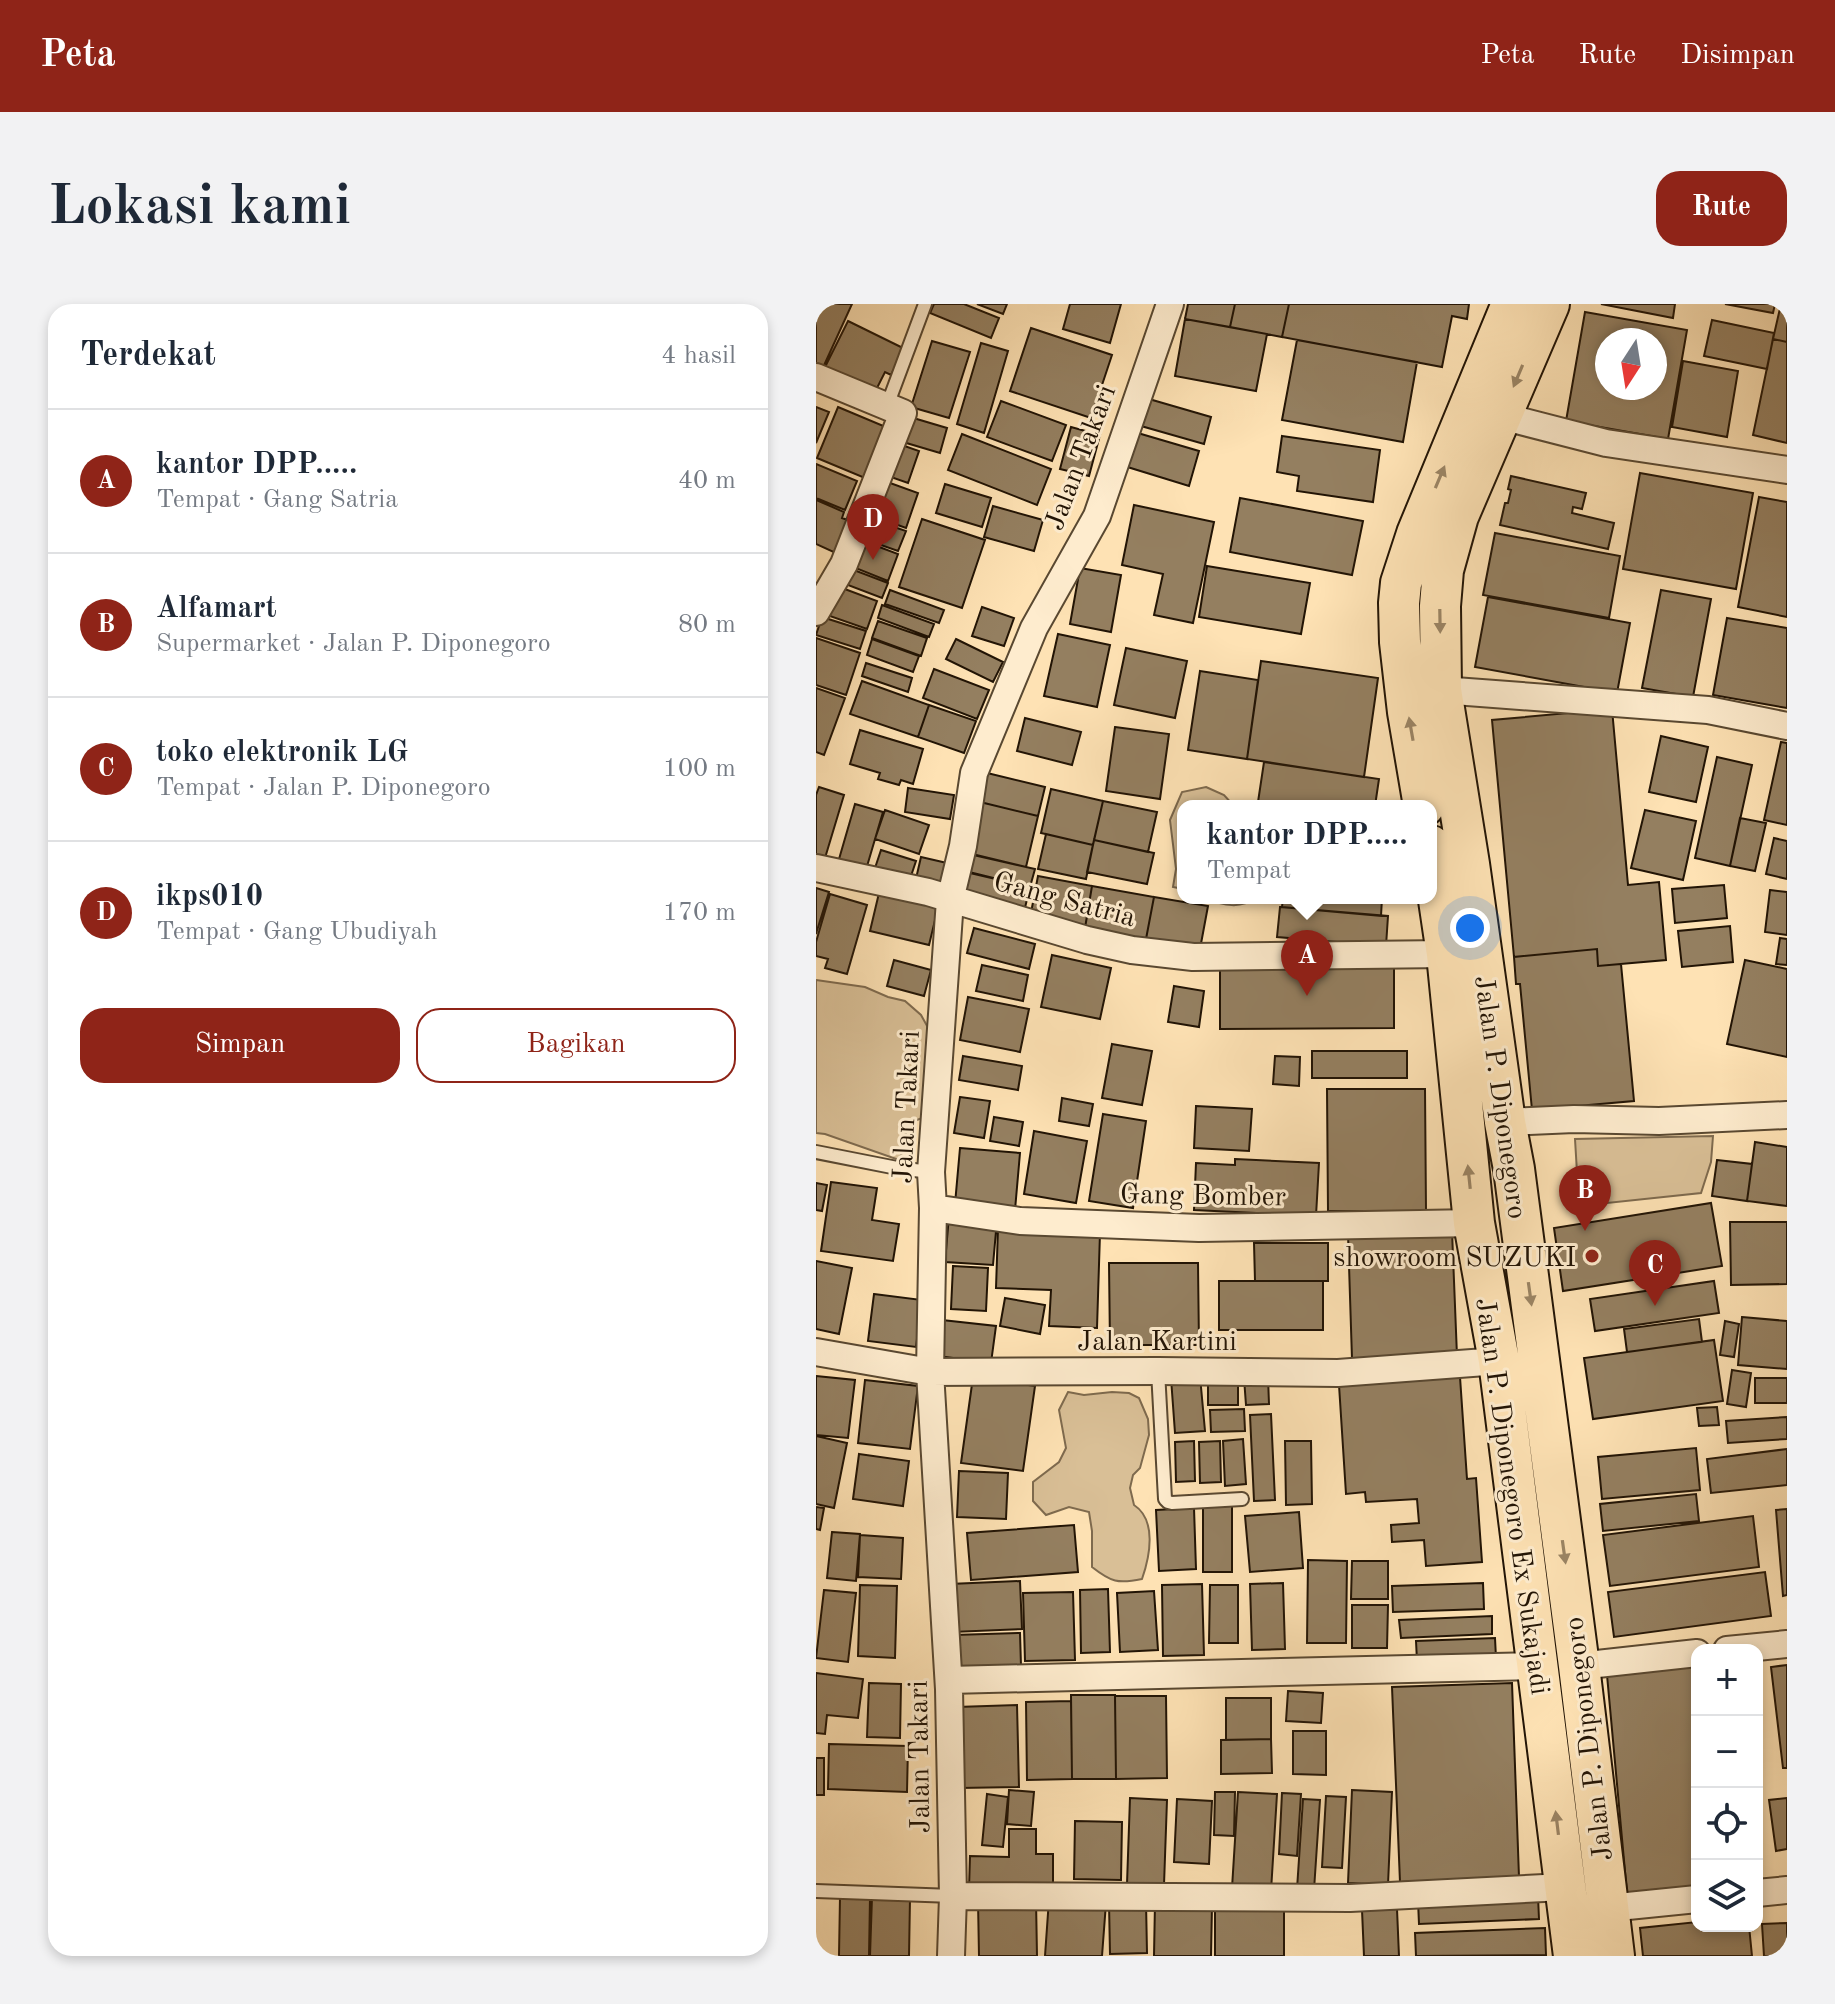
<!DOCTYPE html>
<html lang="id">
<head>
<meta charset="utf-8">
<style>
  body { margin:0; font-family:"Old Standard TT",serif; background:#f2f2f3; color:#1f2937 }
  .controls { position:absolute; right:24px; bottom:24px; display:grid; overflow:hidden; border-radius:16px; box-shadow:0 4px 12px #0003 }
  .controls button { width:72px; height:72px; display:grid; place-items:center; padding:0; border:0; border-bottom:2px solid #e0e1e3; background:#fff; color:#1f2937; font:40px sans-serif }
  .compass { position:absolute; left:779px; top:24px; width:72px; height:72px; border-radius:50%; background:#fff; box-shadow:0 4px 12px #0003; rotate:192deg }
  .you { position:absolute; left:654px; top:624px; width:28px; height:28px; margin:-20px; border:6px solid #fff; border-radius:50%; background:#1a73e8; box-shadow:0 0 0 12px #1a73e833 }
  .badge { display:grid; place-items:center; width:52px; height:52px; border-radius:50%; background:#8f2418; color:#fff; font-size:26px; font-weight:700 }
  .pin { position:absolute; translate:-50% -66px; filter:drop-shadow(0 2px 4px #0008) }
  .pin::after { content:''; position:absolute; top:42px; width:28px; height:24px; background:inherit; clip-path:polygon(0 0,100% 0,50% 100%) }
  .popup { position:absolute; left:361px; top:496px; width:260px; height:104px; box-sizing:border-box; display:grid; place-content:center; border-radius:16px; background:#fff; filter:drop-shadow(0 2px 6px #0005); font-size:26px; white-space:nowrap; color:#747a83 }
  .popup b { font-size:30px; color:#1f2937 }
  .popup::after { content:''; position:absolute; left:50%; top:100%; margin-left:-16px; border:16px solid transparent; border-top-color:#fff }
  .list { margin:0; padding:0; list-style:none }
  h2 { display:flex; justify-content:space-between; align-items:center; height:104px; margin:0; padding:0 32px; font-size:34px }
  h2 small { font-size:26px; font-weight:400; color:#747a83 }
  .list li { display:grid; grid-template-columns:52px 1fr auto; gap:24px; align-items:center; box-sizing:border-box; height:144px; padding:0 32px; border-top:2px solid #e0e1e3 }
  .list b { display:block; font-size:30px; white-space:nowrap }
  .list p { margin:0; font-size:26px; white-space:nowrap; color:#747a83 }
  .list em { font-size:26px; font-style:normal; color:#747a83 }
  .actions { display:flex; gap:16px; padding:24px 32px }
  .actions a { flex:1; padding:18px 0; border:2px solid #8f2418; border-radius:24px; text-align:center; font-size:28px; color:#8f2418 }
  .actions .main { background:#8f2418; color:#fff }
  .icon { flex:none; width:44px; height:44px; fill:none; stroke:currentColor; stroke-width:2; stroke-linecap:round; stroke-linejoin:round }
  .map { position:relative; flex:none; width:971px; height:1652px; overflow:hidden; border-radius:24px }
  header { display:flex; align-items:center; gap:48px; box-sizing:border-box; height:112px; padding:0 40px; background:#8f2418; color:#fff }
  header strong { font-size:38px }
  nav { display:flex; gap:44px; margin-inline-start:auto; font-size:28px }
  .intro { display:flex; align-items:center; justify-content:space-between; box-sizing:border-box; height:192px; padding:0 48px }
  h1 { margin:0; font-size:56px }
  .button { padding:20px 36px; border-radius:24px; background:#8f2418; color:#fff; font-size:28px; font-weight:700 }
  main { display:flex; gap:48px; padding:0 48px }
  aside { flex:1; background:#fff; border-radius:24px; box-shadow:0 4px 12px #0003 }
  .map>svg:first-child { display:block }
</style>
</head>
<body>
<header>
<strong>Peta</strong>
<nav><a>Peta</a><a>Rute</a><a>Disimpan</a></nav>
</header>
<div class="intro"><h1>Lokasi kami</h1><a class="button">Rute</a></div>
<main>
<aside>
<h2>Terdekat<small>4 hasil</small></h2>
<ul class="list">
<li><span class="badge">A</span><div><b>kantor DPP.....</b><p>Tempat · Gang Satria</p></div><em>40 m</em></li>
<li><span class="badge">B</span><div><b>Alfamart</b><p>Supermarket · Jalan P. Diponegoro</p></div><em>80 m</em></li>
<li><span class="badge">C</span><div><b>toko elektronik LG</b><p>Tempat · Jalan P. Diponegoro</p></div><em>100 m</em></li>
<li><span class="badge">D</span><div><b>ikps010</b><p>Tempat · Gang Ubudiyah</p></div><em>170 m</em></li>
</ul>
<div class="actions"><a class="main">Simpan</a><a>Bagikan</a></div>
</aside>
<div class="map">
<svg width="971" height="1652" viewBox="0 0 971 1652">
  <rect width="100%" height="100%" fill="#fee2b4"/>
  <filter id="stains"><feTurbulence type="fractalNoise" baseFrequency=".0025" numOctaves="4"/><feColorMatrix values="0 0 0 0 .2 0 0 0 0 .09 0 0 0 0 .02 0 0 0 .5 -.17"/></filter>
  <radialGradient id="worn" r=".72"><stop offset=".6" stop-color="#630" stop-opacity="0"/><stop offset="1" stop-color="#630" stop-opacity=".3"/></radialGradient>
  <path fill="#d9bf96" stroke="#7e6a4e" stroke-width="2" d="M390,483L408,491L418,502H367V585L357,583L360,565L354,516L366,488Z
    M390,594H441C424,605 408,602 390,594Z
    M0,676L49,683L72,693L89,697L105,711L115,729L109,813L90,820V839L83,856L9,830L0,829Z
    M897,832L895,858L885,889L763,902L759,835Z
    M252,1088L268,1091L296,1088L313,1089L323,1094L332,1115L333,1131L324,1164L317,1171L314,1184L318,1201C341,1216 334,1252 326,1275C302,1280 295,1278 276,1263V1227L273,1208L253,1203L230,1211L217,1197V1178L243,1158L250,1144L243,1106Z"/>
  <path fill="#947f60" stroke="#221405" stroke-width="2" fill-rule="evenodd" d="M0,0H36L5,68L0,65Z
    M118,0H148L183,14L175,34L114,9Z
    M161,0H191L187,10Z
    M254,0H305L294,39L247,25Z
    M372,0H419L414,23L369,15Z
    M419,0H473L466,33L414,23Z
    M473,0H653L651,15L636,12L626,63L466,33Z
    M785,0H859L857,14Z
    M909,0H959L957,9Z
    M965,0H971V38L957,35Z
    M769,8L871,26L852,135L750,117ZM791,36H839V84H791Z
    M369,15L451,30L440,87L359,72Z
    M896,16L958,29L951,65L888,52Z
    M32,17L89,45L75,71L69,68L59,88L9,63Z
    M215,24L296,51L275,114L194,87Z
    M957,35L971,38V139L937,131Z
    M481,36L601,58L587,138L466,116Z
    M116,37L154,48L133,114L95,103Z
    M165,39L192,47L168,129L141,120Z
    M867,57L922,67L911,133L856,123Z
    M333,95L395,113L388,140L325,122Z
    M185,97L250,121L236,157L171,133Z
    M0,103L13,108L0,139Z
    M22,103L77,126L56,177L1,154Z
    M94,113L131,124L124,149L87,138Z
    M255,123L284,131L273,172L244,165Z
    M315,127L383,147L373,182L305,161Z
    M146,130L235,165L221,201L132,166Z
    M466,132L564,146L557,198L481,187L483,172L461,168Z
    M80,139L103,147L92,179L69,171Z
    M0,160L41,177L29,206L0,194Z
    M824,169L937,189L920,285L807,265Z
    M695,172L770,189L766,205L757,203L756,209L798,219L792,245L684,221L689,199H692L695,186L692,185Z
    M63,175L102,189L90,224L51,210Z
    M129,180L175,194L166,223L120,209Z
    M943,193L971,198V313L922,303Z
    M424,194L547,217L536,271L414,248Z
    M0,196L28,208L26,214L38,218L24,251L0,240Z
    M318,201L398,218L377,319L338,311L347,270L306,261Z
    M177,202L227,216L218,247L168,233Z
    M49,213L90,227L82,247L42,233Z
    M106,215L169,236L146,304L83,283Z
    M679,229L804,252L793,314L667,291Z
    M42,235L82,250L72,277L32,261Z
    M391,262L494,279L485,330L383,313Z
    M30,263L72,279L66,294L24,278Z
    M264,264L305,271L295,328L254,320Z
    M18,281L61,297L51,325L8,310Z
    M74,286L128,306L123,319L69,300Z
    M845,286L895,295L877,393L826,384Z
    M672,293L814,319L801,389L659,363Z
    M66,301L118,320L113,333L62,314Z
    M166,303L198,314L188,342L156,332Z
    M6,313L50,327L44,345L0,331Z
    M911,314L971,324V404L897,391Z
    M62,317L111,334L105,352L56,334Z
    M242,330L294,341L281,403L228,392Z
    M0,334L44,349L30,391L0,381Z
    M56,335L103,352L97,368L51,351Z
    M140,335L187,358L177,378L130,355Z
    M310,344L371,357L359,414L298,401Z
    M445,357L562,374L548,473L431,455Z
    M50,359L96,374L92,388L46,372Z
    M118,365L173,386L161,415L107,394Z
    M384,367L442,376L431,455L372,446Z
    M46,377L113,401L102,433L34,410Z
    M0,384L29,394L8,451L0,448Z
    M113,401L160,417L148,449L102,433Z
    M796,405L812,581L843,578L850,656L782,662L781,645L698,653L676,416Z
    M209,414L265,428L256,461L201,447Z
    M299,423L353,430L344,495L290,487Z
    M44,426L107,445L97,480L85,476L83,481L62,475L64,469L34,460Z
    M845,432L892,443L880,498L833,488Z
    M965,438L971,439V521L948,516Z
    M901,453L936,461L914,562L879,554Z
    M448,458L563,475L559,502H467L442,498Z
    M167,468L229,483L222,512L160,497Z
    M3,483L28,491L9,554L0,551V491Z
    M92,484L138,491L134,515L89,508Z
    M235,485L287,497L277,541L225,529Z
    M287,497L341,508L332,548L278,536Z
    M164,498L222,512L210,563L152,549Z
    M39,500L67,508L49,569L21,562Z
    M69,506L113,521L103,550L59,535Z
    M829,506L880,517L867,576L815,564Z
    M924,514L950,519L939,567L914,562Z
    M230,530L277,541L270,575L222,565Z
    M958,534L971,537V575L950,570Z
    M278,536L338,549L331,580L271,568Z
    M65,546L100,557L94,575L59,564Z
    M153,550L219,565L214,583L149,567Z
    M105,553L131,559L124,585L99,579Z
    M154,569L214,583L207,612L147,597Z
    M222,572L276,582L269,624L214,614Z
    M908,581L911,614L859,619L856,585Z
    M276,582L338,593L330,635L269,624Z
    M0,584L13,588L0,630Z
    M954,586L971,588V631L949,628Z
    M63,589L122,604L113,641L54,627Z
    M14,590L51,601L31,670L9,664L12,655L0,652V638Z
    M338,593L392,602L384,645L330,635Z
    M467,594H566L565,612L466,603Z
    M464,603L572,612L570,642L461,633Z
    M914,622L917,658L866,663L862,627Z
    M158,624L219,640L213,665L151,649Z
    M964,634L971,635V661L960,660Z
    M781,645L782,662L805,660L818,797L716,806L704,680H700L698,653Z
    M236,651L295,664L284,715L225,703Z
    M78,656L115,666L108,692L71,682Z
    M929,656L971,665V753L911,740Z
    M166,661L212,671L207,697L160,687Z
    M404,661H578V724L404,725Z
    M358,682L388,687L383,723L352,718Z
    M152,693L213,705L204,748L144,736Z
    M296,740L336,747L326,801L286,794Z
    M496,747H591V774H496Z
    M147,752L206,762L202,786L143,776Z
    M459,752L484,753L483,782L457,780Z
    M511,785H609L610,907H512Z
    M144,793L174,797L168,834L138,829Z
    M246,794L277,800L273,822L243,817Z
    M380,802L436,805L433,847L378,844Z
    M287,810L330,817L317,904L273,897Z
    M178,813L207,818L203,842L174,837Z
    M218,827L271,837L260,899L208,890Z
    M939,838L971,843V902L931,897Z
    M144,844L204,849L199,906L139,900Z
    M419,855L503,859L500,912L378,906L380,859L419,861Z
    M901,856L936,860L931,897L896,892Z
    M15,878L61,884L56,916L83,920L77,957L5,947Z
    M0,879L11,881L6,907L0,906Z
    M895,899L906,962L747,987L738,924Z
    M133,912L181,916L177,961L129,958Z
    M914,918H971V980L915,981Z
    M182,924L284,929L281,1024L233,1022L235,986L180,984Z
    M636,927L641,1052L536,1055L532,930Z
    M438,939H512V977H439Z
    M0,957L36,964L23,1030L0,1025Z
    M293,959H382L383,1041H294Z
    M137,962L172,964L170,1007L135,1005Z
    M403,977H507V1026H403Z
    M898,977L903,1009L779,1027L774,995Z
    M58,990L106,996L100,1043L52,1037Z
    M189,994L229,1001L224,1030L184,1022Z
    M926,1013L971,1017V1065L922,1061Z
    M883,1015L886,1038L811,1048L808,1025Z
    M126,1016L180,1022L175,1059L122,1052Z
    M909,1017L923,1020L918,1053L904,1051Z
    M898,1036L907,1097L777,1115L768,1054Z
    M916,1066L935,1069L930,1103L911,1100Z
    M0,1072L39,1076L32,1134L0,1131Z
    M384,1072L389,1127L359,1129L355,1074Z
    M157,1073L219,1082L207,1167L145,1159Z
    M452,1073L453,1100L430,1101L428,1074Z
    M644,1073L651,1175L660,1174L666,1258L610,1262L608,1236L576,1238L575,1221L603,1219L601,1195L550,1198L549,1188L530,1190L523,1081Z
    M939,1074H971V1099H939Z
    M392,1075H422V1101H392Z
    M49,1076L102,1082L94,1145L42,1139Z
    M901,1103L903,1121L883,1122L881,1104Z
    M428,1105L429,1127L395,1128L394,1106Z
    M455,1110L459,1196L438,1197L434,1111Z
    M971,1113V1135L912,1139L910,1117Z
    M0,1132L31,1139L18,1204L0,1200Z
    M427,1135L430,1180L409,1182L407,1137Z
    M378,1137L379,1177L360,1178L359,1138Z
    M404,1137L405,1178L384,1179L383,1138Z
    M469,1137H495L496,1200L470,1201Z
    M880,1144L884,1186L786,1195L782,1153Z
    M971,1145V1181L895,1189L891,1155Z
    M43,1150L93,1157L87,1202L37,1195Z
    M143,1167L192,1169L190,1215L141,1213Z
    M880,1190L883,1217L787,1227L784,1200Z
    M387,1201H416V1268H387Z
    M0,1203L8,1204L4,1226L0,1225Z
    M378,1204L380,1265L343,1267L340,1206Z
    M971,1205V1291L967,1292L960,1206Z
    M483,1208L487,1264L434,1268L429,1212Z
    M937,1212L943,1263L794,1282L787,1231Z
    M258,1221L262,1268L155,1276L151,1229Z
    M16,1228L44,1230L40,1277L11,1274Z
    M44,1231L87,1234L85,1275L42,1273Z
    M492,1256L531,1257L530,1339H491Z
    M536,1257H572V1295H535Z
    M949,1268L955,1312L798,1333L792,1288Z
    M204,1277L206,1325L136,1328L134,1280Z
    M467,1279L469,1345L436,1346L434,1280Z
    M667,1279L668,1305L577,1308L576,1282Z
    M386,1280L388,1351L347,1352L346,1281Z
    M44,1281L81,1282L79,1354L42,1352Z
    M394,1281H422V1339H393Z
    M292,1285L294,1348L265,1349L264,1286Z
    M8,1286L40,1289L32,1358L0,1354Z
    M338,1287L342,1346L304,1348L301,1289Z
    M257,1288L259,1356L209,1357L207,1289Z
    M536,1301H572L571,1344H536Z
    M676,1312V1330L585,1334L583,1316Z
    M204,1329L205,1362L139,1365L138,1331Z
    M679,1334L680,1354L601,1357L600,1337Z
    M971,1361V1464H967L955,1363Z
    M881,1362V1583L811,1589L791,1371Z
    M0,1369L47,1375L42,1414L11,1411L9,1430L0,1429Z
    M53,1379L85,1380L84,1434L51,1433Z
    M696,1379L703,1573L584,1578L576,1383Z
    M472,1387L507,1389L505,1419L470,1417Z
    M255,1391H299L300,1475H256Z
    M299,1392H350L351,1474L300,1475Z
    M410,1394H455V1435L410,1436Z
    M255,1397L256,1475L211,1476L210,1398Z
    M201,1401L203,1483L143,1484L141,1403Z
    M477,1427H510V1471L477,1470Z
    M455,1435L456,1469L405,1470V1436Z
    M13,1440L92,1442L91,1488L12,1485Z
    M0,1454H8V1491H0Z
    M193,1486L218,1488L215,1522L191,1520Z
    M536,1486L576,1488L572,1581L532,1579Z
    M399,1488H419L418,1532L398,1531Z
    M422,1488L461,1490L455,1587L416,1584Z
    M466,1489L485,1490L481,1552L463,1550Z
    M171,1490L192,1493L187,1543L166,1541Z
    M510,1492L530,1493L526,1564L506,1563Z
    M314,1494L351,1496L348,1581L311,1580Z
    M971,1494V1545L960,1547L953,1496Z
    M361,1495L396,1497L393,1560L358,1558Z
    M487,1495L504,1496L498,1586L481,1585Z
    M259,1517L306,1518L305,1576L258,1575Z
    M193,1525H220V1550H237V1586L153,1585L154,1552L193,1553Z
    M722,1592L723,1615L603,1620L602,1597Z
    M24,1593L54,1594L53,1652H23Z
    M56,1593L94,1594L93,1652H54Z
    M233,1595L290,1599L286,1652H229Z
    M220,1596L221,1652H163L162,1597Z
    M399,1597H468V1652H399Z
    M330,1598L331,1649L294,1650L293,1599Z
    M339,1599L396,1601L395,1652H338Z
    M581,1605L583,1652H548L546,1606Z
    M881,1618V1622H933L936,1652H827L824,1624Z
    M971,1619V1652H948L946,1620Z
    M729,1624L730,1651L600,1652L599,1629Z"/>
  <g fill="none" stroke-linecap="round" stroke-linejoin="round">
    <defs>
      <path id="service" d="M71,102L109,0
        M0,848L81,864L115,868
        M342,1067L349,1195L352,1198L356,1199L426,1195
        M0,1587L137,1592"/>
      <path id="minor" d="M0,73L87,109L28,260L0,308
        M685,112L790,139L971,166
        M625,386L892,406L971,422
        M0,564L112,588L271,636L316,646L377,653L631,650
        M689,818L758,815L843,817L971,811
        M117,904L204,917L383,924L658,919
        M0,1048L114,1068L342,1067L522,1069L683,1057
        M911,1346L971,1340
        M763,1362L881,1349
        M133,1376L722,1362
        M941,1589L971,1586
        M137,1592L534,1594L748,1583
        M792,1604L881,1595
        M135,1652L137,1592L133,1385L114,1068L117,904L115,868L134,596L147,542L158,469L218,324L281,212L354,0"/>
      <path id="primary" d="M733,0L642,212L627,266L624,302L625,386L653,560L689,818L698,865L763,1362L798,1652
        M608,502L592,408L584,338L583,299L585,279L601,230L696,0
        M615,542L631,650L658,919L683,1057L758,1652"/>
    </defs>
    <use href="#service" stroke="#594831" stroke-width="16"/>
    <use href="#minor" stroke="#594831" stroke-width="30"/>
    <use href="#primary" stroke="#221405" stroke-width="44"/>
    <use href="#service" stroke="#feecce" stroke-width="12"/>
    <use href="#minor" stroke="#feecce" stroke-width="26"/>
    <use href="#primary" stroke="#fee2b4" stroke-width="40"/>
  </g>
  <defs><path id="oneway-solid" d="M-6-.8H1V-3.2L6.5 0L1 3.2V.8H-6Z" transform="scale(2)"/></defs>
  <g fill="#9b8565">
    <use href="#oneway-solid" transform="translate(702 72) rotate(113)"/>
    <use href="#oneway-solid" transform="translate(624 173) rotate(-67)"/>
    <use href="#oneway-solid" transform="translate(624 317) rotate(89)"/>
    <use href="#oneway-solid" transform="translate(595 425) rotate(-100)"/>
    <use href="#oneway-solid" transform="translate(653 873) rotate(-96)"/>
    <use href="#oneway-solid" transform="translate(714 990) rotate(82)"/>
    <use href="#oneway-solid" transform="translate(748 1248) rotate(82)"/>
    <use href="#oneway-solid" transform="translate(741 1519) rotate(-97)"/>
  </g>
  <circle fill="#8f2418" stroke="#feecce" stroke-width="3" cx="776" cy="952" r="8"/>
  <g text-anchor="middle" stroke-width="6" stroke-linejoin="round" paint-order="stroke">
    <g font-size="28" fill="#221405" stroke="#feecce">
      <text transform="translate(263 153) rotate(-69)" y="10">Jalan Takari</text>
      <text transform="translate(249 594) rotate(15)" y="10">Gang Satria</text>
      <text transform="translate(686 793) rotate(82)" y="10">Jalan P. Diponegoro</text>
      <text transform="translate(89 803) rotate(-87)" y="10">Jalan Takari</text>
      <text transform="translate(387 890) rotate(1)" y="10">Gang Bomber</text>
      <text x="341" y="1046">Jalan Kartini</text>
      <text transform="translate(698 1192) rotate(82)" y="10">Jalan P. Diponegoro Ex Sukajadi</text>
      <text transform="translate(771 1435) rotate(-97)" y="10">Jalan P. Diponegoro</text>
      <text transform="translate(102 1453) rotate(-91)" y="10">Jalan Takari</text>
    </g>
    <g font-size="28" fill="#221405" stroke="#feecce" text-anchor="end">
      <text x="760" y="962">showroom SUZUKI</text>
    </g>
  </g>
  <rect width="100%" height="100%" filter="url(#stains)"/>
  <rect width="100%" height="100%" fill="url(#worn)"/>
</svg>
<div class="controls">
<button>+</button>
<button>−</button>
<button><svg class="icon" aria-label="locate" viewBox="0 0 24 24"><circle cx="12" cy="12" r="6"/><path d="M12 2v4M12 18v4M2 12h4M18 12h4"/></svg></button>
<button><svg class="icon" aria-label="layers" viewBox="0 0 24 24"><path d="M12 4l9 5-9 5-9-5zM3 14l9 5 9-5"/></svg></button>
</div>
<svg class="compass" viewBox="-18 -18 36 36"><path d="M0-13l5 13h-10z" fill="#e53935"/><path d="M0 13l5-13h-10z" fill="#747a83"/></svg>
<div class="you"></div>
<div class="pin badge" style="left:491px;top:692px">A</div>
<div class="popup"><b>kantor DPP.....</b>Tempat</div>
<div class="pin badge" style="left:769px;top:927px">B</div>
<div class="pin badge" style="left:839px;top:1002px">C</div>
<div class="pin badge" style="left:57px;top:256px">D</div>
</div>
</main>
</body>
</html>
